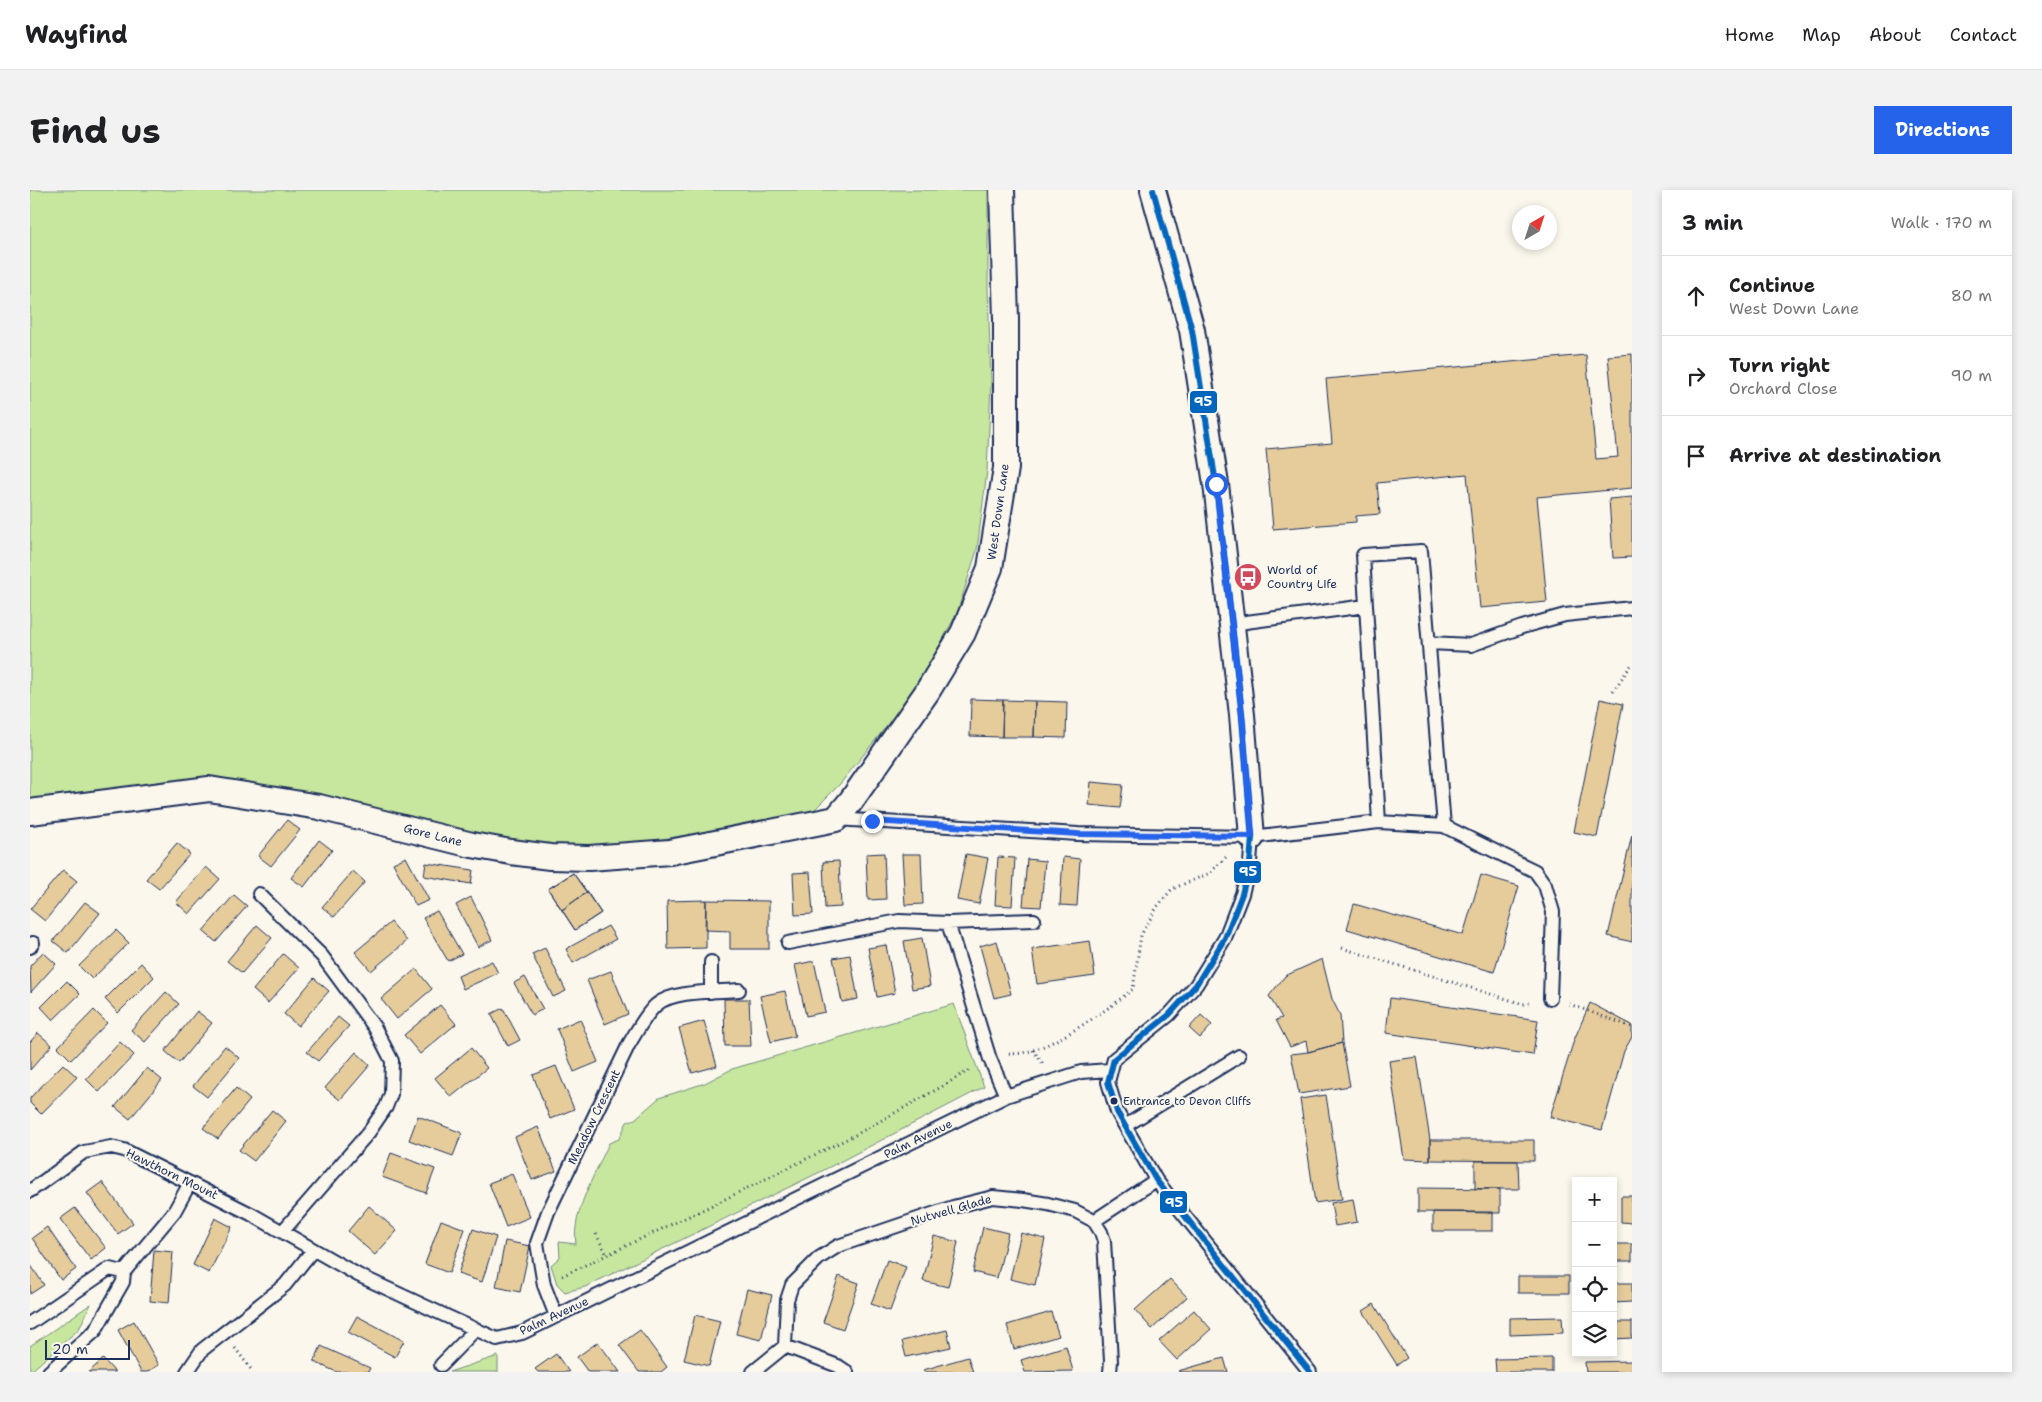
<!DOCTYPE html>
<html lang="en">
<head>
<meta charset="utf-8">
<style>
  body { margin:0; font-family:"Shantell Sans",sans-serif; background:#f2f2f2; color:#202124 }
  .controls { position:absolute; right:15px; bottom:15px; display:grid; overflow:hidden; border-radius:0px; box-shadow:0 2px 8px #0003 }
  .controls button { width:45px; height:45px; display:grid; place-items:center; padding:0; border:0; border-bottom:1px solid #e0e0e0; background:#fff; color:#202124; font:25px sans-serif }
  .compass { position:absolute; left:1482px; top:15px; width:45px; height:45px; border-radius:50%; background:#fff; box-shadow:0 2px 8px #0003; rotate:39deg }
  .scale { position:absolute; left:15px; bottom:12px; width:85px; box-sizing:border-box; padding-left:5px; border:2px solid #1b2f5e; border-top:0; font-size:14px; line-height:18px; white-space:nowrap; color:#1b2f5e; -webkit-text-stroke:4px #fbf7ec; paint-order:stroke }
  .stop { position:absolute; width:15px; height:15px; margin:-11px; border:4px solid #2563eb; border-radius:50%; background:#fff }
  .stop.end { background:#2563eb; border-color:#fff; box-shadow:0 1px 5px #0008 }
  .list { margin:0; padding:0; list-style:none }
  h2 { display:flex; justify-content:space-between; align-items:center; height:65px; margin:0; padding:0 20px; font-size:21px }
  h2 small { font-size:16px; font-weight:400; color:#757577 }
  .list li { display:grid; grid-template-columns:32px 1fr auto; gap:15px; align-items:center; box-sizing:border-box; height:80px; padding:0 20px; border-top:1px solid #e0e0e0 }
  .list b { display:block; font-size:19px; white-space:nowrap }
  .list p { margin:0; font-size:16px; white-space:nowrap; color:#757577 }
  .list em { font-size:16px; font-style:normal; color:#757577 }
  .icon { flex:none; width:28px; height:28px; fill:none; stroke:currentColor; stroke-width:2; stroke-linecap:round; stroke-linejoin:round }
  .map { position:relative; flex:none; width:1602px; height:1182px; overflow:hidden; border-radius:0px }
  header { display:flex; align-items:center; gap:30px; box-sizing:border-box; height:70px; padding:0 25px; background:#fff; border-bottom:1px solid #e0e0e0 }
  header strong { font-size:24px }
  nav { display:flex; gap:28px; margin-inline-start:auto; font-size:18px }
  .intro { display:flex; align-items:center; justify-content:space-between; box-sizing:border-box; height:120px; padding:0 30px }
  h1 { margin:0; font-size:35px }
  .button { padding:12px 22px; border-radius:0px; background:#2563eb; color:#fff; font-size:18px; font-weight:700 }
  main { display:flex; gap:30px; padding:0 30px }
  aside { flex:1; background:#fff; border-radius:0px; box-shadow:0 2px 8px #0003 }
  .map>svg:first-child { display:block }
</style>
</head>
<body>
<header>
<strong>Wayfind</strong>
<nav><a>Home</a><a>Map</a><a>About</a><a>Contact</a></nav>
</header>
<div class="intro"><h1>Find us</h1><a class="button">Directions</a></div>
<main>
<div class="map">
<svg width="1602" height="1182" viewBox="0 0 1602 1182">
  <rect width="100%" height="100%" fill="#fbf7ec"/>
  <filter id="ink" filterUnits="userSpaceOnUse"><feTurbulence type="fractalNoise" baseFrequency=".02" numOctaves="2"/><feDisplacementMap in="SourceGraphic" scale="10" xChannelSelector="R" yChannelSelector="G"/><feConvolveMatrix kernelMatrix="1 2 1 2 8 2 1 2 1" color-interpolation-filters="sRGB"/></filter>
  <g filter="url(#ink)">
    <path fill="#c7e79f" stroke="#718b7e" d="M0,0H958V97L961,194L957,281L947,360L927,423L907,460L875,513L810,594L778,626L575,658L510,657L468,652L237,597L0,615Z
      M924,814L954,897L792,981L555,1097L535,1102L527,1094L521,1075L530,1067L529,1052L546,1054C541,1023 567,981 579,953L589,949L597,932L605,929L629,908L675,893L702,879Z
      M61,1114L49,1139L0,1182V1156Z
      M468,1166V1182H419Z"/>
    <path fill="#e6cc9b" stroke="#1b2f5e" d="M1602,164V298L1507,307L1517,412L1450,418L1437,284L1347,293L1350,324L1326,326V332L1243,339L1236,259L1302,253L1296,189L1556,165L1566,269L1588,267L1578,166Z
      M1602,307V367L1583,368L1579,309Z
      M941,509L973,510L972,547L940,546Z
      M1570,509L1593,514L1567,647L1544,642Z
      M973,510L1005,511L1004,547H972Z
      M1005,511L1037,512L1036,548L1004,547Z
      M1061,592L1093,595L1090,618L1059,615Z
      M257,630L270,640L241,676L228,666Z
      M1602,645V752L1578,746Z
      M289,650L302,660L274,697L261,688Z
      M147,653L160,664L129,699L116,689Z
      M854,663L856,709L838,710L836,664Z
      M872,664H891L893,714L875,715Z
      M936,664L958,668L949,714L927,710Z
      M376,667L399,710L386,716L363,673Z
      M968,667L985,668L982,716L965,715Z
      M1033,667L1050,669L1047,716L1030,715Z
      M997,669L1015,671L1011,717L993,716Z
      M809,671L811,717L795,718L793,672Z
      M396,673L443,680L441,694L394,686Z
      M176,677L190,689L159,724L146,712Z
      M33,680L47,691L15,731L0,719Z
      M323,681L335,692L304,727L292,717Z
      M780,682L783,724L765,725L763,683Z
      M543,683L571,723L545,740L518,699Z
      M543,683L557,702L532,720L518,699Z
      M1451,685L1489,696L1464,782L1317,739L1324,714L1433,745Z
      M557,702L571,723L545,740L532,720Z
      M204,705L217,716L186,752L173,741Z
      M441,707L462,750L448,757L426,715Z
      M676,710L739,711V759H700V741L675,740Z
      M676,710V758L638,759L637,711Z
      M55,712L70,723L38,763L23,751Z
      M407,721L432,764L418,771L393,728Z
      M361,732L377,751L341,781L325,762Z
      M227,735L242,748L212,783L197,771Z
      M578,736L586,749L543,773L536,759Z
      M86,740L99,753L62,789L49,776Z
      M892,748L900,796L882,799L874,751Z
      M967,751L981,804L964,808L950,756Z
      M1060,751L1065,786L1007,794L1002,759Z
      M856,755L865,803L847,807L838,758Z
      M515,758L536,801L523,807L502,764Z
      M13,762L26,774L1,802L0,776Z
      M253,764L269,778L238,813L223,800Z
      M820,765L828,809L812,812L803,768Z
      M1292,769L1302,809L1310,825L1312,853L1278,862L1276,851L1260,857L1246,830L1252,828L1239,806L1255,786Z
      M462,771L468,783L433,799L428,786Z
      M784,771L795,822L776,826L765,775Z
      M111,773L124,787L88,823L75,809Z
      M386,779L402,799L367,829L351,809Z
      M581,781L598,824L575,834L557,790Z
      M495,787L513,819L502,825L484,793Z
      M284,788L299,801L268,836L254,824Z
      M37,791L50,804L23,830L11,817Z
      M755,801L765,846L741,852L730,806Z
      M136,802L149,814L115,852L101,840Z
      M1360,808L1508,830L1503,865L1356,843Z
      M694,809H719L721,856H695Z
      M1560,813L1602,835V847L1594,861L1572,940L1520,927L1544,850Z
      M410,815L426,834L390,864L374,845Z
      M473,818L490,850L478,856L461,824Z
      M64,820L77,833L41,870L28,857Z
      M167,821L182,833L149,873L135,861Z
      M1171,825L1182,835L1170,848L1159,838Z
      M308,827L319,836L288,871L277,862Z
      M550,829L568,872L544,882L527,839Z
      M674,831L687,876L662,883L649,838Z
      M8,843L22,855L0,880V852Z
      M90,852L104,865L69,902L56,889Z
      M1312,853L1320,896L1269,904L1261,864L1278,862Z
      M195,856L209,868L177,907L163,896Z
      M441,858L457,878L421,907L405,888Z
      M326,862L340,875L310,910L295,898Z
      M1387,867L1400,950V970L1374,969L1359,871Z
      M33,874L47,887L11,924L0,913V908Z
      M526,876L544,919L520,929L503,885Z
      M117,878L132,890L100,929L85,917Z
      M206,898L220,910L188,949L173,938Z
      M1296,905L1312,1009L1285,1013L1270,909Z
      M242,920L256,931L224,971L209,960Z
      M388,926L432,943L423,966L379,950Z
      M508,937L526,981L502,990L485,947Z
      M1400,950H1504V971L1400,970Z
      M361,963L405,979L396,1003L352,987Z
      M1445,971H1488L1489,999H1445Z
      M482,984L500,1027L476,1037L459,993Z
      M72,992L103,1033L88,1044L57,1003Z
      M1388,998L1470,999V1023L1388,1022Z
      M1591,1006H1602V1033L1591,1032Z
      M1323,1009L1327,1032L1305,1036L1301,1013Z
      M339,1016L367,1041L345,1065L318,1041Z
      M45,1018L76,1058L61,1070L30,1029Z
      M1403,1022H1463V1041H1403Z
      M185,1028L202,1037L179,1083L163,1075Z
      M411,1030L435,1039L419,1083L395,1074Z
      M17,1037L46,1079L31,1090L2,1048Z
      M953,1037L978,1043L967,1088L943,1082Z
      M443,1039L466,1047L452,1092L428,1084Z
      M991,1043L1015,1049L1005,1095L980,1089Z
      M904,1046L928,1052L918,1097L893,1091Z
      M475,1051L500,1056L490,1102L466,1097Z
      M1584,1054H1602V1071H1584Z
      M124,1060L143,1062L139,1113L120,1111Z
      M857,1070L876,1077L860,1121L841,1114Z
      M0,1074L14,1095L0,1104Z
      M809,1086L829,1093L813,1139L793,1132Z
      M1488,1086H1539V1103H1488Z
      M1140,1089L1157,1107L1122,1139L1105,1120Z
      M1583,1093H1602V1112L1583,1113Z
      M717,1099L742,1105L731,1150L706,1144Z
      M1344,1114L1377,1168L1367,1175L1333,1121Z
      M1164,1120L1181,1139L1147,1170L1129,1151Z
      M1021,1122L1029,1146L984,1159L977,1135Z
      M665,1125L690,1131L679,1176L654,1170Z
      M327,1126L374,1151L365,1167L318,1142Z
      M1532,1127L1533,1143L1480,1145V1128Z
      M104,1131L129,1175L117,1182H111L88,1140Z
      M1583,1132H1602V1148L1583,1149Z
      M610,1140L637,1177L631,1182H609L589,1155Z
      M917,1140L921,1157L876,1167L872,1151Z
      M568,1152L590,1182H558L547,1167Z
      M291,1156L340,1178L338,1182H307L284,1172Z
      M1036,1156L1043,1181L995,1182L991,1170Z
      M526,1164L539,1182H508L505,1179Z
      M938,1167L943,1182H894L893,1180Z
      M1194,1168L1198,1182H1149L1148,1181Z
      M1522,1168V1182H1466L1465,1169Z
      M73,1169L85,1182H59Z
      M1602,1171V1182H1556L1555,1172Z"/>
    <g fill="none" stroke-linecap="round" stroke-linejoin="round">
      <defs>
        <path id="service" d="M1201,434L1336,416
          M1399,453L1441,455L1492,437L1535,425L1602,418
          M806,629L1048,644L1222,647L1349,632L1333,365L1391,361L1414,636L1349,632
          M1414,636L1505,681L1515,695L1523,722L1520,808
          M1222,647L1220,673L1212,704L1195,748L1166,795L1139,825L1084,869L1078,892L1087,922L1126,990L1280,1182
          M229,704L292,766L345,838L362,871L361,904L356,917L339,942L252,1042
          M918,733L960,869L976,906
          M758,753L869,731L918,733L1004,730
          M0,757L3,753
          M681,772V802
          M1095,936L1209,866
          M0,1001L54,962L81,957L94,960L221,1024L328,1085L414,1125L467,1149L492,1143L976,906L1051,882L1080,880
          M1064,1031L1126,990
          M526,1126L514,1095L507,1053L518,1022L599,854C607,841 615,825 626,815C643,800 686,802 709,800
          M0,1133L79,1079L94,1082
          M755,1156L808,1176L817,1182
          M411,1175L446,1139
          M19,1182L65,1141L93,1092L94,1082L144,1022L160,993
          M157,1182L172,1160L255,1095L283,1060
          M723,1182L755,1156L757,1110L762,1095L789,1068L808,1056L923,1017L963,1007L993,1010L1018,1014L1045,1021L1064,1031L1071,1042L1074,1051L1081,1171L1080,1182"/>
        <path id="minor" d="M1123,0L1162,140L1186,294L1212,525L1222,647
          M0,622L179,599L289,617L442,655L481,662L520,667L559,668L640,662L806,629L821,611L897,502L933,443L960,378L976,278V129L972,0"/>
      </defs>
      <use href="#service" stroke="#1b2f5e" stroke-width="16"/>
      <use href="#minor" stroke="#1b2f5e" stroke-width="28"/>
      <path stroke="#1b2f5e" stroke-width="3" stroke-dasharray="1 4" stroke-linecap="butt" d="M1583,501L1602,474
        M1312,758L1493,814L1499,813
        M1539,814L1602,837
        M1003,860L1013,874
        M979,863C1008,870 1080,818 1103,799L1111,745L1127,717L1142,699L1180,683L1196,667
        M566,1044L577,1065
        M532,1086L689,1012L827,944L913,896L941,879
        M205,1158L223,1182"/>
      <use href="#service" stroke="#fbf7ec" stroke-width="12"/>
      <use href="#minor" stroke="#fbf7ec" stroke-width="24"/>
      <defs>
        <path id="bus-1" d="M1123,0L1162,140L1186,294L1212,525L1222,647L1220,673L1212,704L1195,748L1166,795L1139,825L1084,869L1078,892L1087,922L1126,990L1280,1182"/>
      </defs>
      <use href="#bus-1" stroke="#fbf7ec" stroke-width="10"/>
      <use href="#bus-1" stroke="#0065bd" stroke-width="6"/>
    </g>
  </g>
  <g fill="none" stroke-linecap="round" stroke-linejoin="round" filter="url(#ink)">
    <path stroke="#2563eb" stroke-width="6" d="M842,631L1048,644L1222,646L1212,525L1186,294"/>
  </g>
  <defs>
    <symbol id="bus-disc" viewBox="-11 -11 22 22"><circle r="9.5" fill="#d1495b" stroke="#fbf7ec"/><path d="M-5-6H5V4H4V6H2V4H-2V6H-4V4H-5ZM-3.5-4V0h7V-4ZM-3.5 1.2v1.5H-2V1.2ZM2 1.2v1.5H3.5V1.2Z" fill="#fff"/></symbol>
  </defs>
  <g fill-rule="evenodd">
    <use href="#bus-disc" x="1202" y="371" width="32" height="32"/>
  </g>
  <circle fill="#1b2f5e" stroke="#fbf7ec" stroke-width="2" cx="1084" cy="911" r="4.5"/>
  <g text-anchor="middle" stroke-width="4" stroke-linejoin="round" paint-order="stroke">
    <g font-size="11" fill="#1b2f5e" stroke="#fbf7ec" text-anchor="start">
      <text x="1093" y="915">Entrance to Devon Cliffs</text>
    </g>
    <g font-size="12" fill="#1b2f5e" stroke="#fbf7ec">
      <text transform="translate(968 322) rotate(-82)" y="4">West Down Lane</text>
      <text transform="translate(403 645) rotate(14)" y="4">Gore Lane</text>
      <text transform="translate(564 927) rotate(-64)" y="4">Meadow Crescent</text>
      <text transform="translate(888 949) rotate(-26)" y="4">Palm Avenue</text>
      <text transform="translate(142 984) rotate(26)" y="4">Hawthorn Mount</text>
      <text transform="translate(921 1020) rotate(-16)" y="4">Nutwell Glade</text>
      <text transform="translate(524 1126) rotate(-25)" y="4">Palm Avenue</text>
    </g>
    <g font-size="12" fill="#1b2f5e" stroke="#fbf7ec" text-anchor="start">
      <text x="1237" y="384">World of<tspan x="1237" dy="14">Country Life</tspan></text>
    </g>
  </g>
  <g stroke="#fbf7ec" stroke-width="2">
    <rect x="1159" y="200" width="29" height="24" rx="5" fill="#0065bd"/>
    <rect x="1203" y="670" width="29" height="24" rx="5" fill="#0065bd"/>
    <rect x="1129" y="1000" width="29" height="24" rx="5" fill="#0065bd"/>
  </g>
  <g font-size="14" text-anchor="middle" font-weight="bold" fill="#fff">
    <text x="1173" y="216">95</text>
    <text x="1218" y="686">95</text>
    <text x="1144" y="1017">95</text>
  </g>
</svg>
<div class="controls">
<button>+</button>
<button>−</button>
<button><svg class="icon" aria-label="locate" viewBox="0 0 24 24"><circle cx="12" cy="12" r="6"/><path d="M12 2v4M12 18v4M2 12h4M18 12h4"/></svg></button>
<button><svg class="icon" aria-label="layers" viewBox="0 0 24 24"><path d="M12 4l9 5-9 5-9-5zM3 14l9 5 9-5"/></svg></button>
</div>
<svg class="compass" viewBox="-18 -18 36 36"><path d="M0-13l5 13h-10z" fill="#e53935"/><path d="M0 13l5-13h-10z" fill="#757577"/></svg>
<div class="scale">20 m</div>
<div class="stop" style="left:1186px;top:294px"></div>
<div class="stop end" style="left:842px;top:631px"></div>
</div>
<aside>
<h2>3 min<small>Walk · 170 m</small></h2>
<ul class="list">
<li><svg class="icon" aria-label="ahead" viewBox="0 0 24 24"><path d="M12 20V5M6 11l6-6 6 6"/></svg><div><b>Continue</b><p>West Down Lane</p></div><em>80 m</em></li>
<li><svg class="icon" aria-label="right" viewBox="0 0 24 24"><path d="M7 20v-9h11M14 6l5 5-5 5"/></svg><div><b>Turn right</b><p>Orchard Close</p></div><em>90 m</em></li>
<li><svg class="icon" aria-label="arrive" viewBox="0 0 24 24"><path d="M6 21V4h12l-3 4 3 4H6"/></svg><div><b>Arrive at destination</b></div></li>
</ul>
</aside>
</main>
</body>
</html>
